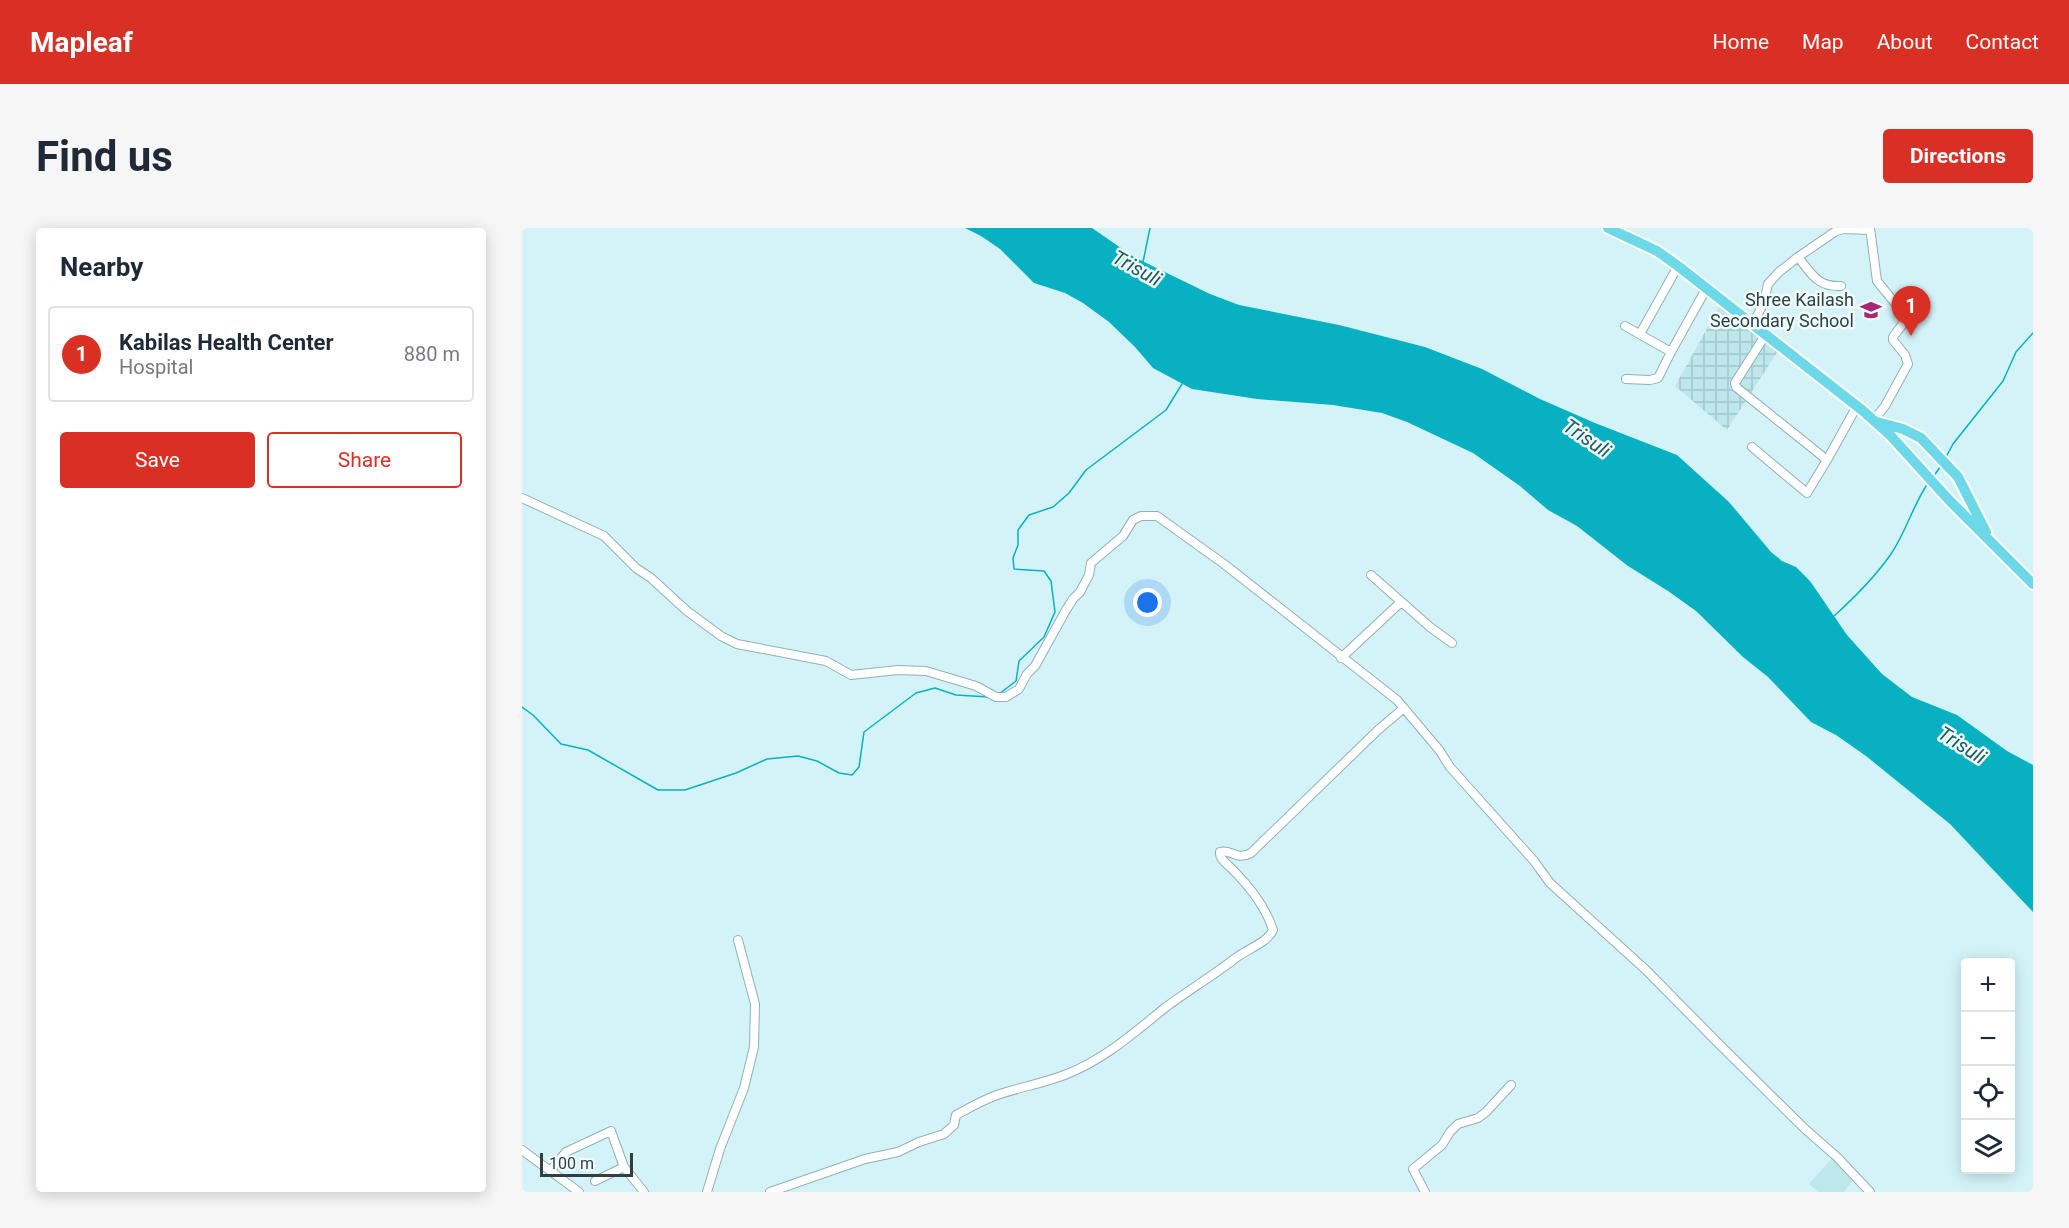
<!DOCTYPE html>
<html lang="en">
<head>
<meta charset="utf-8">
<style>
  body { margin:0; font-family:Roboto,sans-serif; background:#f6f6f7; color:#1f2937 }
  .controls { position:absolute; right:18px; bottom:18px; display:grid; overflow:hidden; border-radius:6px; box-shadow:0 3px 15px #0003 }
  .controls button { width:54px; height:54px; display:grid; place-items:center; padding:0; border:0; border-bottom:2px solid #e0e1e3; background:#fff; color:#1f2937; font:30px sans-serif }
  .scale { position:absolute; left:18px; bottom:15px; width:93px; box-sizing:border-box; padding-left:6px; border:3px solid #323e40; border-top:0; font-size:16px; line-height:21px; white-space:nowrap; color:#323e40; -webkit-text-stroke:4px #f0fdfe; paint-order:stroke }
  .you { position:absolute; left:626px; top:375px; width:21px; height:21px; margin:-15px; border:4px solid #fff; border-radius:50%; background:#1a73e8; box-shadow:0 0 0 9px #1a73e833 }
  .badge { display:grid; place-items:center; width:39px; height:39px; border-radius:50%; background:#d93025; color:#fff; font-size:20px; font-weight:700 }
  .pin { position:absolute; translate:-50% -50px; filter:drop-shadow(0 2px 3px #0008) }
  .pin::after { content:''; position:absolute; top:32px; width:21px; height:18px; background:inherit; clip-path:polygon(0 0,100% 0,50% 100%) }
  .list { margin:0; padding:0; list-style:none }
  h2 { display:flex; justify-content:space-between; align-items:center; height:78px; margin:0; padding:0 24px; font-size:26px }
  h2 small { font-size:20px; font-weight:400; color:#747a83 }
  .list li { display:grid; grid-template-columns:39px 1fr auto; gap:18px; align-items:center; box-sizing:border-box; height:96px; margin:0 12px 12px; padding:0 12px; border:2px solid #e0e1e3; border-radius:6px }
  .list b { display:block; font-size:22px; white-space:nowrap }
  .list p { margin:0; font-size:20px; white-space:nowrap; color:#747a83 }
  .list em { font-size:20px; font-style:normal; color:#747a83 }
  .actions { display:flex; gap:12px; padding:18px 24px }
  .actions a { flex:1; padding:14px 0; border:2px solid #d93025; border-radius:6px; text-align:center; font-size:21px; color:#d93025 }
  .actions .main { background:#d93025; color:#fff }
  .icon { flex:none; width:33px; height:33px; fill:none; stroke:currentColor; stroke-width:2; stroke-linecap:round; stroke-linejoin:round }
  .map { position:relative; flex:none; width:1511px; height:964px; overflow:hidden; border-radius:6px }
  header { display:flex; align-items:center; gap:36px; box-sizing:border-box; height:84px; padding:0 30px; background:#d93025; color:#fff }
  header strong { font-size:28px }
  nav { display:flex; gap:33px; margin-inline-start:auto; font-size:21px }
  .intro { display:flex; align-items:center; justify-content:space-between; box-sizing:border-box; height:144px; padding:0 36px }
  h1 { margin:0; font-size:42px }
  .button { padding:15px 27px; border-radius:6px; background:#d93025; color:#fff; font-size:21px; font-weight:700 }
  main { display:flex; gap:36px; padding:0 36px }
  aside { flex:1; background:#fff; border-radius:6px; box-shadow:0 3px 15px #0003 }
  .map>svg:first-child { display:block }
</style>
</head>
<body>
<header>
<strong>Mapleaf</strong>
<nav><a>Home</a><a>Map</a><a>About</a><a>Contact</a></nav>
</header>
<div class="intro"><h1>Find us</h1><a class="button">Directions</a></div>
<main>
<aside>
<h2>Nearby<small></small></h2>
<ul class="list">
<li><span class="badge">1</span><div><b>Kabilas Health Center</b><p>Hospital</p></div><em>880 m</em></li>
</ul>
<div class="actions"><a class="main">Save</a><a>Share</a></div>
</aside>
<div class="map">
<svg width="1511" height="964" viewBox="0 0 1511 964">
  <defs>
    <pattern id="industrial-grid" width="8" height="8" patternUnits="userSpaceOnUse" patternTransform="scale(1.5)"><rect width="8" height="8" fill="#bee7ec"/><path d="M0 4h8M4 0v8" fill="none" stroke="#a4c7cb"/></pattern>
  </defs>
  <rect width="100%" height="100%" fill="#d4f3f8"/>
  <path fill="#bee7ec" d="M1313,927L1334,948L1322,964H1296L1287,956Z"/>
  <path fill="url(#industrial-grid)" d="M1197,79L1256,123L1205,202L1153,158Z"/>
  <path fill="#07b1c2" d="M443,0H570L612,29L688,66L717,77L817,97L903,119L960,141L1018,171L1073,195L1155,227L1207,274L1249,324L1260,333L1274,339L1288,353L1325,407L1360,446L1390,469L1435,487L1485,523L1511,537V684L1428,596L1344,528L1314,507L1289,494L1246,449L1221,429L1174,383L1146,363L1106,338L1055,298L1026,282L998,258L951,225L885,194L860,185L811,177L735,171L670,161L631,140L613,119L587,94L561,75L543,65L512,55L478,21L459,8Z"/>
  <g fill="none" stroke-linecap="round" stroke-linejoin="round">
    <path stroke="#07b1c2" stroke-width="1.5" d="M621,34L628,0
      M1424,229L1431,216L1481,153L1494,124L1511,105
      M1411,249L1419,238
      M1311,389C1332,370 1353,349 1369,326C1384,304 1391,277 1406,255
      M477,466L494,453L497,433L522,409L533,384L529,353L522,343L492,341L491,330L496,317V302L507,287L531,279L547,265L564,242L644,182L660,156
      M0,479L11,487L39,516L66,522L136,562H163L214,545L245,531L276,528L295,533L317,545L330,547L337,539L342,504L394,465L413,460L434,467L467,469"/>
    <defs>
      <path id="minor" d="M1348,0L1355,53L1377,80L1382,91L1380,97L1371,109V112L1383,127L1386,136L1363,178L1351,193
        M1276,29C1290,46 1295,59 1319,58
        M1231,96L1242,74L1246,56L1257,44L1276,29L1314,3L1322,1L1348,2
        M1103,98L1149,124L1184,61
        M1118,106L1156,38
        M1104,151L1128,152L1136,150L1149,124
        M1230,219L1285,265L1305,232L1214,159L1213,155L1244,106
        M1305,232L1335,178
        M0,270L82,308L114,340L129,350L165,383L199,408L215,416L304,433L329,447L376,442L404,443L454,458L474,469H484L497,461L505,446L513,438L544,382L551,371L558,364L567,347L569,335L601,308L611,292L619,288H635L702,336L875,472L918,523L928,539L1012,633L1028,655L1124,742L1195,814L1283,901L1315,929L1348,964
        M849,347L908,399L930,415
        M819,430L879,374
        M0,922L57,964
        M29,942L44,924L89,903L102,939L122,964
        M73,953L102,939
        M185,964L198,921L222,860L232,819L233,776L216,712
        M248,964L343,931L376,924L397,914L422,906L432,897L434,887C447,880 461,872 475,867C498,859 523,855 545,846C583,831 613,804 644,779C667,762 692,747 715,729C726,721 746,714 751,702C744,680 727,658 711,642C706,636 697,632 698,624C710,621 714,633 729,625L856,502L882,480
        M903,964L891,941L920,917L928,904L936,896L956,890L964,884L989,857"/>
      <path id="highway" d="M1086,0L1135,23L1156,38L1340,182L1368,207L1427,272L1511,356
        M1355,194L1381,201L1399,210L1436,249L1464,304"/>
    </defs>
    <use href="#minor" stroke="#92b0b5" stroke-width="10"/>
    <use href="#highway" stroke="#fff" stroke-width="14"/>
    <use href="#minor" stroke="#fff" stroke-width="8"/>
    <use href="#highway" stroke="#6dd8e7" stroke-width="10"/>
  </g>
  <defs>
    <symbol id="school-bare" viewBox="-9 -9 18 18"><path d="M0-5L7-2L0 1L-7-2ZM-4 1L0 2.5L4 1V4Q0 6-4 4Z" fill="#a92774" stroke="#f0fdfe" stroke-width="2.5" paint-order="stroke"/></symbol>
  </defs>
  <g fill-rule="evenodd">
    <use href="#school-bare" x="1334" y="67" width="30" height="30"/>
  </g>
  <g text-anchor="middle" stroke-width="5" stroke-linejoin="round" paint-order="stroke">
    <g font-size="18" fill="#323e40" stroke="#f0fdfe" text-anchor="end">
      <text x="1332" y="78">Shree Kailash<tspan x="1332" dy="21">Secondary School</tspan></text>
    </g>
    <g font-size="20" font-style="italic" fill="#225a62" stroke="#f0fdfe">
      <text transform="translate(615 40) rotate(29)" y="7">Trisuli</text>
      <text transform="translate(1065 210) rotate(34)" y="7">Trisuli</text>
      <text transform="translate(1440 517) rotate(32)" y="7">Trisuli</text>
    </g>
  </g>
</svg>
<div class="controls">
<button>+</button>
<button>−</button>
<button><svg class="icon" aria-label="locate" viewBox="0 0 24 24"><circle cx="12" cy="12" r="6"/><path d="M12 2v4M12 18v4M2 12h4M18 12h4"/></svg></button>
<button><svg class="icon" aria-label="layers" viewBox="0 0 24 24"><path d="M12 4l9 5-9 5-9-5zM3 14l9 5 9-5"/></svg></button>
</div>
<div class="scale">100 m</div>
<div class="you"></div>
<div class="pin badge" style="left:1389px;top:108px">1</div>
</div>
</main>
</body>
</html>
